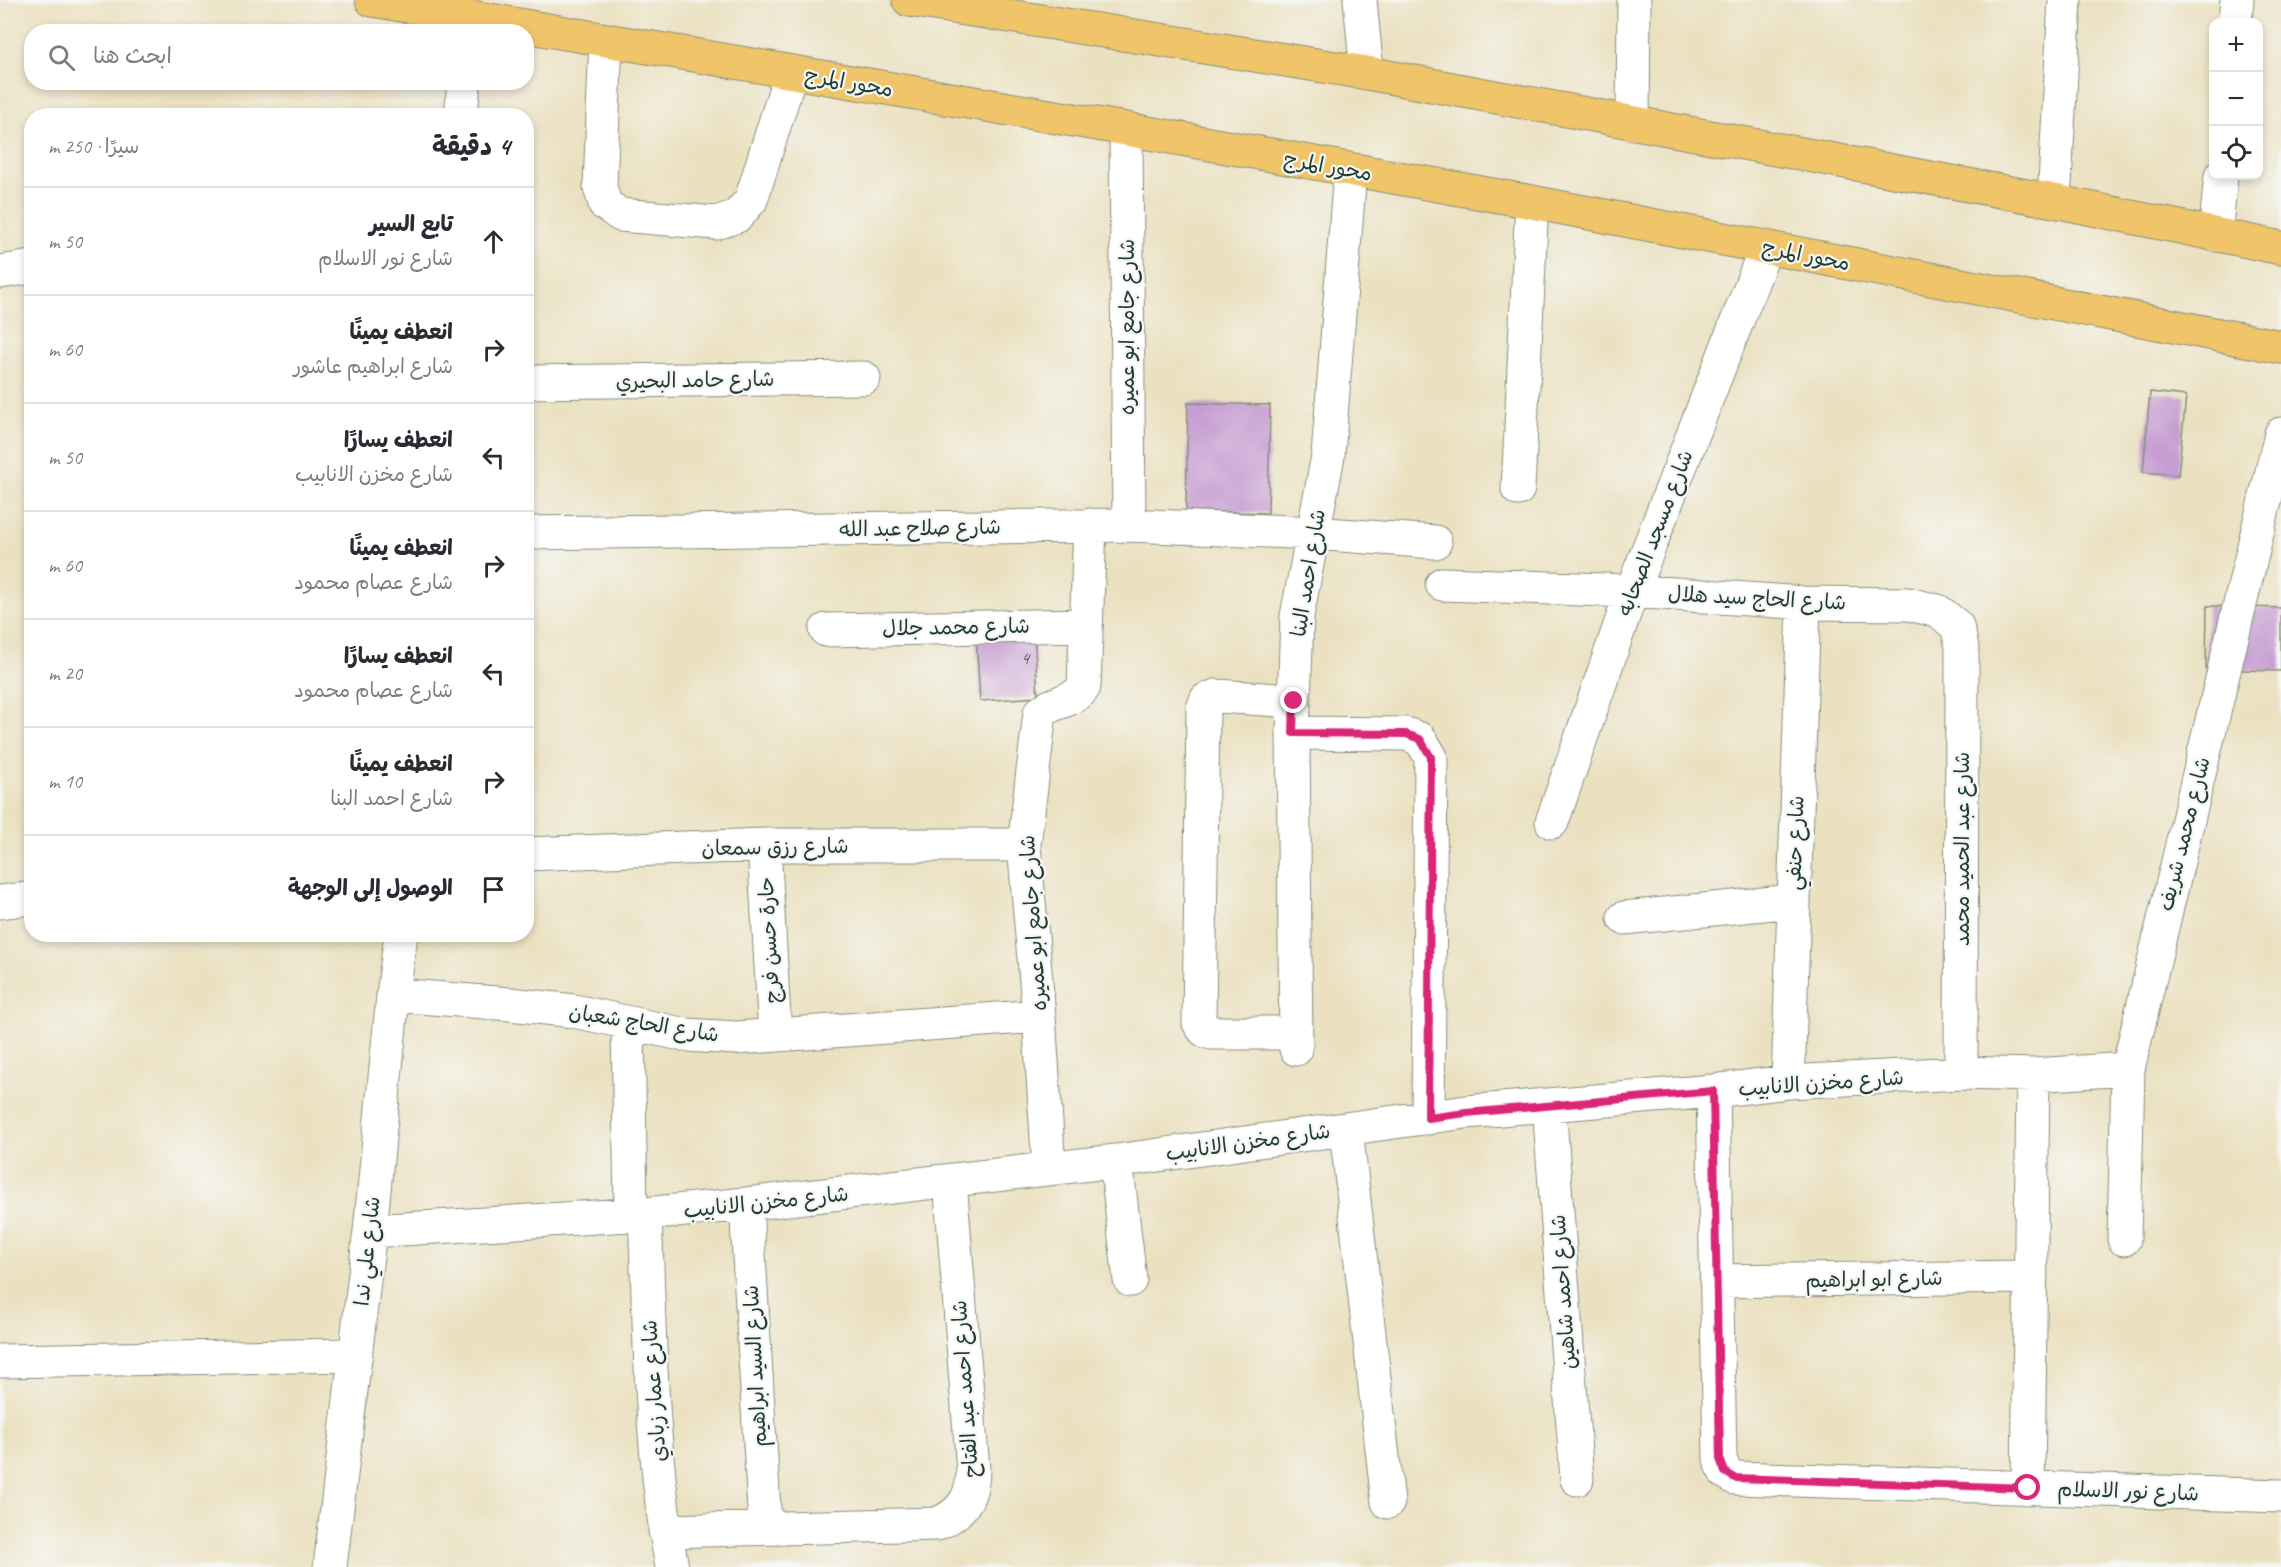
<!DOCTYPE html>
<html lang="ar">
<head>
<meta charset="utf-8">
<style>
  body { margin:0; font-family:Caveat,"Playpen Sans Arabic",sans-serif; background:#f2f2f3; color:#2b2b33; direction:rtl }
  .controls { position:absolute; right:18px; top:18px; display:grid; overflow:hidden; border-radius:12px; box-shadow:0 3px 9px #0003 }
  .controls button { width:54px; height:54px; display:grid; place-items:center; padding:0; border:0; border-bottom:2px solid #e1e1e2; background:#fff; color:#2b2b33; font:30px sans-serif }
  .stop { position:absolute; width:18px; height:18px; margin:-14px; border:4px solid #db2777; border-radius:50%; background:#fff }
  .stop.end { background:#db2777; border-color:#fff; box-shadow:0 2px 6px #0008 }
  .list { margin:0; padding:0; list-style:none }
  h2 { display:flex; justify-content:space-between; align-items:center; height:78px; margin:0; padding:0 24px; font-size:26px }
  h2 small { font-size:20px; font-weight:400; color:#7c7c81 }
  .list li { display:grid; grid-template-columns:39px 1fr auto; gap:18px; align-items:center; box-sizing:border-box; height:108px; padding:0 24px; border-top:2px solid #e1e1e2 }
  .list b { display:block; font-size:22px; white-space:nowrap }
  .list p { margin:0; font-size:20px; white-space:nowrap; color:#7c7c81 }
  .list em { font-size:20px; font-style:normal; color:#7c7c81 }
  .icon { flex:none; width:33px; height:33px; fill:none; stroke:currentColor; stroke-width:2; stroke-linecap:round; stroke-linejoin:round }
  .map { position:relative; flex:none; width:2281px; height:1567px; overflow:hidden; direction:ltr }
  .search { position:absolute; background:#fff; box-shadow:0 3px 9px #0003; left:24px; top:24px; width:510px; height:66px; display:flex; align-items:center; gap:15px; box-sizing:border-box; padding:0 21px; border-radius:24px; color:#7c7c81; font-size:22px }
  .panel { position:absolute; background:#fff; box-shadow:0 3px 9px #0003; left:24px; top:108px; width:510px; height:834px; border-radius:24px; direction:rtl }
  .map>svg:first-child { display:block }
</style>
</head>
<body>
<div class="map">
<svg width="2281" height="1567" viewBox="0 0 2281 1567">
  <rect width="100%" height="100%" fill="#f6f6f2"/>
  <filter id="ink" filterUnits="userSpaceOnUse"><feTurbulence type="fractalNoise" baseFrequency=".0167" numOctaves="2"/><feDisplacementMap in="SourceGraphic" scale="12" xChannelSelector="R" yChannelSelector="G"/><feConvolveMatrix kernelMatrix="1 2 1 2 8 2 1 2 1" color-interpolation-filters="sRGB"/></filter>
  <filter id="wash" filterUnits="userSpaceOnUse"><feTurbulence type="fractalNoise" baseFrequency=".008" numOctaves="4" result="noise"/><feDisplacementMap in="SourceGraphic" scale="24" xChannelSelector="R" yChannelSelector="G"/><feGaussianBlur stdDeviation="1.35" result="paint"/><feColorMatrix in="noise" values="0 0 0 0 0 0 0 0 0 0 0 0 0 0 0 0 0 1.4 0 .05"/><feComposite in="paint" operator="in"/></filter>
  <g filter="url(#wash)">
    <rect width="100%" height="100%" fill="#ebe1c1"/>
    <g id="blocks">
      <path fill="#c69cd2" d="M2150,392L2186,396L2178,475L2143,472Z
        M1188,403L1270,405L1268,513L1186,511Z
        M2207,606L2281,608V671L2206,669Z
        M1034,632L1038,697L980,701L976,635Z"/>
    </g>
  </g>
  <g filter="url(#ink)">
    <use href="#blocks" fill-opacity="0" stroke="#858f7a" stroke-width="1.5"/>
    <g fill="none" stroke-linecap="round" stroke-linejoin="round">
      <defs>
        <path id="minor" d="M1360,0L1367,73
          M2235,22L2237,0
          M606,40L600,187L605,204L620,215L716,223L737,216L751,200L791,72
          M461,116L464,82
          M1633,123L1634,0
          M1126,129L1129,525
          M2054,201L2065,0
          M2215,235L2221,176
          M0,272L32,267
          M526,382L864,378
          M1518,489L1532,202
          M526,533L1129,525L1314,533L1435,542
          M1442,584L1632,591L1804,603L1908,604L1938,611L1957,626L1962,647V663L1961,1073
          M826,630L1086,625
          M1294,701L1216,696L1206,700L1203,709L1199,1023L1204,1030L1211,1033H1295
          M1293,733L1406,734L1420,739L1431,757L1428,1118
          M1552,822L1632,591L1766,247
          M764,845L775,1035
          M526,854L764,845H1024
          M0,902L32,898
          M1624,918L1793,901
          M393,995L510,1004L574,1011L686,1035L736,1038L1039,1016
          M628,1024L631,1215
          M1296,1049L1293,733L1297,616L1328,456L1350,171
          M1788,1082L1804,603
          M1713,1091L1720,1459L1725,1472L1735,1478L2281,1496
          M1549,1105L1577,1479
          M1346,1129L1388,1502
          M1116,1161L1130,1280
          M1049,1168L1039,1016L1024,845L1040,713C1052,701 1075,702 1084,687L1090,525
          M746,1204L765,1527
          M645,1214C650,1332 650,1451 672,1567
          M370,1231L645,1214L746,1204L1116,1161L1466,1112L1713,1091L1788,1082L1961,1073L2033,1075L2128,1069
          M2124,1239L2128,1069L2281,434
          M1716,1281L2031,1277
          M0,1361L356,1355
          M2028,1488L2033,1075
          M665,1531L937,1524C961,1514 973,1497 973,1470L950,1181
          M330,1567L370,1231L393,995L401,934"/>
        <path id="major" d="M372,0L1126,129L1532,202L2281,347
          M909,0L1367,73L2054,201L2281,248"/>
      </defs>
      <use href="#minor" stroke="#858f7a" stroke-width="35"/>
      <use href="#major" stroke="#858f7a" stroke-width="35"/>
      <use href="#minor" stroke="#fff" stroke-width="33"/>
      <use href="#major" stroke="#f0c469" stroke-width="33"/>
    </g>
  </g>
  <g fill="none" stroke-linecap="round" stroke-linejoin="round" filter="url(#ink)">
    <path stroke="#db2777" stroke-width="8" d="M1294,701L1293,733L1406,734L1420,739L1431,757L1428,1118L1466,1113L1713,1091L1720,1459L1725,1472L1735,1478L2028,1488"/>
  </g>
  <g text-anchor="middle" stroke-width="4.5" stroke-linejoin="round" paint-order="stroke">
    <g font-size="18" fill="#49555c">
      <text x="1025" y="664">4</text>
    </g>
    <g font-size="21" fill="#1f3d34" stroke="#f6f6f2">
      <text transform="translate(849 82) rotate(10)" y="7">محور المرج</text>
      <text transform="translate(1328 166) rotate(10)" y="7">محور المرج</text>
      <text transform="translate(1806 255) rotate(11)" y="7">محور المرج</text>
      <text transform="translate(1127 327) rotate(-90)" y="7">شارع جامع ابو عميره</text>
      <text transform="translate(695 380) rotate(-1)" y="7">شارع حامد البحيري</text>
      <text transform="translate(920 528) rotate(-1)" y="7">شارع صلاح عبد الله</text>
      <text transform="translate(1655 533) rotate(-69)" y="7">شارع مسجد الصحابه</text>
      <text transform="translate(1308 573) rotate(-81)" y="7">شارع احمد البنا</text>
      <text transform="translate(1757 598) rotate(3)" y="7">شارع الحاج سيد هلال</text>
      <text transform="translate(956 627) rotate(-1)" y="7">شارع محمد جلال</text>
      <text transform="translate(2184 834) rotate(-76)" y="7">شارع محمد شريف</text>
      <text transform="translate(1795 843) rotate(-88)" y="7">شارع حنفي</text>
      <text transform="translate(775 847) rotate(-1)" y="7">شارع رزق سمعان</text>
      <text transform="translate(1962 849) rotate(-90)" y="7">شارع عبد الحميد محمد</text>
      <text transform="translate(1033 923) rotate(-94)" y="7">شارع جامع ابو عميره</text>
      <text transform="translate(769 940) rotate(-93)" y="7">حارة حسن فرج</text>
      <text transform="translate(644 1023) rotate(9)" y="7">شارع الحاج شعبان</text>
      <text transform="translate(1821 1083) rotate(-4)" y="7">شارع مخزن الانابيب</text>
      <text transform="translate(1248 1142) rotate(-8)" y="7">شارع مخزن الانابيب</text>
      <text transform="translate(766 1202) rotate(-6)" y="7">شارع مخزن الانابيب</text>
      <text transform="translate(367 1251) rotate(-84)" y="7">شارع علي ندا</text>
      <text transform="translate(1874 1279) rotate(-1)" y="7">شارع ابو ابراهيم</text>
      <text transform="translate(1563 1292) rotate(-94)" y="7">شارع احمد شاهين</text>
      <text transform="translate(755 1366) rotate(-93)" y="7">شارع السيد ابراهيم</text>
      <text transform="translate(965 1389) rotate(-94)" y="7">شارع احمد عبد الفتاح</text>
      <text transform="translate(654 1391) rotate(-94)" y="7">شارع عمار زبادي</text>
      <text transform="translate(2128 1491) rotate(2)" y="7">شارع نور الاسلام</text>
    </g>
  </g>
</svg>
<div class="controls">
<button>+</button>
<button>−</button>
<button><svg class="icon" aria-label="locate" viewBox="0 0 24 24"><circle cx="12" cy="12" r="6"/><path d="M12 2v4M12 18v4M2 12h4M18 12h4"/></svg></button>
</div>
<div class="stop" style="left:2028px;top:1488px"></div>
<div class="stop end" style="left:1294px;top:701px"></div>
<div class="search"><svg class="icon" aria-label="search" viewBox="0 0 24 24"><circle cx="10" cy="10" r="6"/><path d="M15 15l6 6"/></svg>ابحث هنا</div>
<section class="panel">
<h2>4 دقيقة<small>سيرًا · 250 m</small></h2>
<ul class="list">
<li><svg class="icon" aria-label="ahead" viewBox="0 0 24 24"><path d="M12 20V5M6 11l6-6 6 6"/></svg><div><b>تابع السير</b><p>شارع نور الاسلام</p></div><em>50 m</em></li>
<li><svg class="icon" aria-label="right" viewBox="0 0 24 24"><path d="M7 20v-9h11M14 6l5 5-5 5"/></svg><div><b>انعطف يمينًا</b><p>شارع ابراهيم عاشور</p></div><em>60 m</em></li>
<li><svg class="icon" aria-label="left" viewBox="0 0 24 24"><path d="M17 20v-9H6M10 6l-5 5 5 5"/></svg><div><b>انعطف يسارًا</b><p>شارع مخزن الانابيب</p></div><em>50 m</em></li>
<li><svg class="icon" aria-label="right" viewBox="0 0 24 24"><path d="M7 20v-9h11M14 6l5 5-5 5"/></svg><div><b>انعطف يمينًا</b><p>شارع عصام محمود</p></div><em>60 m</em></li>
<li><svg class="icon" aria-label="left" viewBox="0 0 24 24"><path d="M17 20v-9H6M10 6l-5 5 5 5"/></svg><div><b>انعطف يسارًا</b><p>شارع عصام محمود</p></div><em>20 m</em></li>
<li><svg class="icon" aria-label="right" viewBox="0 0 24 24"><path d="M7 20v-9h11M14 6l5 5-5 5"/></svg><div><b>انعطف يمينًا</b><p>شارع احمد البنا</p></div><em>10 m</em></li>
<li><svg class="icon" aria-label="arrive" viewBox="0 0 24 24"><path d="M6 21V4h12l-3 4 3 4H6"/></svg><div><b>الوصول إلى الوجهة</b></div></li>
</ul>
</section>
</div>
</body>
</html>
